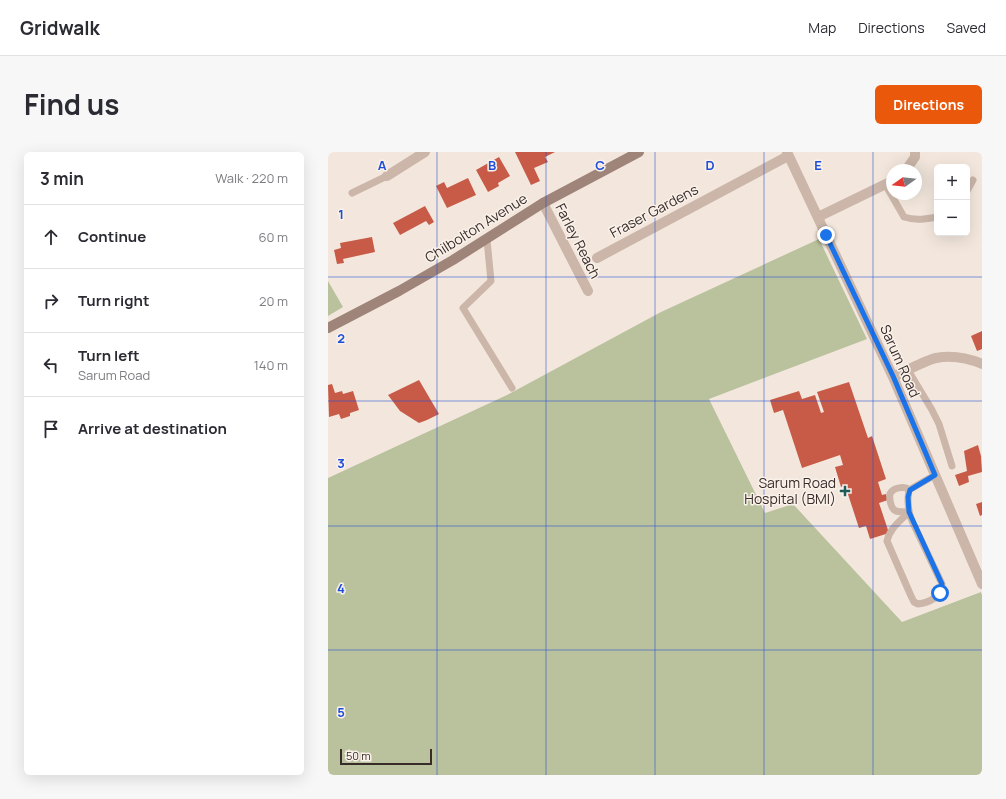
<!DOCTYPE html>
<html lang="en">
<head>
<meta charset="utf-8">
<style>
  body { margin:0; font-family:Manrope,sans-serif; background:#f7f7f7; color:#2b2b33 }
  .controls { position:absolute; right:12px; top:12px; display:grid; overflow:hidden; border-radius:6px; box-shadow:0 4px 16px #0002 }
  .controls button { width:36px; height:36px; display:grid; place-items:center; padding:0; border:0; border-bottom:1px solid #e1e1e2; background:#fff; color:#2b2b33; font:20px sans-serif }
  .compass { position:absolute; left:558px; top:12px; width:36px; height:36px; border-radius:50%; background:#fff; box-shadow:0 4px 16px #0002; rotate:255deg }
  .scale { position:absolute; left:12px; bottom:10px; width:92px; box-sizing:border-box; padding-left:4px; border:2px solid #382c29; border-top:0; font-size:11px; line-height:14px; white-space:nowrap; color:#382c29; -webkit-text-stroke:3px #faf1ea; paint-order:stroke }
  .stop { position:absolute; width:12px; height:12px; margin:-9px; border:3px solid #1a73e8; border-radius:50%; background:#fff }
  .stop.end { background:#1a73e8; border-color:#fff; box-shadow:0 1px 4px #0008 }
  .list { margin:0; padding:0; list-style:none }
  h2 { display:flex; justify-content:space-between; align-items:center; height:52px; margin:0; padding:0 16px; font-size:17px }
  h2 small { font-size:13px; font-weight:400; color:#7c7c81 }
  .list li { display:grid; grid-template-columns:26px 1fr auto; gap:12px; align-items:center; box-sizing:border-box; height:64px; padding:0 16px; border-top:1px solid #e1e1e2 }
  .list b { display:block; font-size:15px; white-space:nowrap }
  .list p { margin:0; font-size:13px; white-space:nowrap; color:#7c7c81 }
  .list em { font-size:13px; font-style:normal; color:#7c7c81 }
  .icon { flex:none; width:22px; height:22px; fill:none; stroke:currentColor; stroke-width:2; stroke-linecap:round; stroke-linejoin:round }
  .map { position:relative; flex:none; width:654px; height:623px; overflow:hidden; border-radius:6px }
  header { display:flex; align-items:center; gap:24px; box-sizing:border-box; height:56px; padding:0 20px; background:#fff; border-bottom:1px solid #e1e1e2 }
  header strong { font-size:19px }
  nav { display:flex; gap:22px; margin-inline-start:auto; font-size:14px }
  .intro { display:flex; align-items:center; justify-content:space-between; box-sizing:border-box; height:96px; padding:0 24px }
  h1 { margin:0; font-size:28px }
  .button { padding:10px 18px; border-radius:6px; background:#ea580c; color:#fff; font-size:14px; font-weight:700 }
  main { display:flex; gap:24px; padding:0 24px }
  aside { flex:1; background:#fff; border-radius:6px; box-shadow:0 4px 16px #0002 }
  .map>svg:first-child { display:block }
</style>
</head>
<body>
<header>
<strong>Gridwalk</strong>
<nav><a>Map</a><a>Directions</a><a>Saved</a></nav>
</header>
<div class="intro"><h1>Find us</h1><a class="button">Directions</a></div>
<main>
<aside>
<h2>3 min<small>Walk · 220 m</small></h2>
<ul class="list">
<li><svg class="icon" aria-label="ahead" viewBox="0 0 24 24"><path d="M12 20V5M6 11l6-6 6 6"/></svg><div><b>Continue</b></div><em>60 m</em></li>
<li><svg class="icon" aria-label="right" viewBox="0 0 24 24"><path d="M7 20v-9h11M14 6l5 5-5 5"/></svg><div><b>Turn right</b></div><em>20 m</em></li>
<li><svg class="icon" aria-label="left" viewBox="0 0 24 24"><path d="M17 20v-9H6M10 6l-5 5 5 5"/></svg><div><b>Turn left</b><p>Sarum Road</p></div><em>140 m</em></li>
<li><svg class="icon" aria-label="arrive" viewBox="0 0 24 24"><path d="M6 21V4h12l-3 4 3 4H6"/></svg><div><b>Arrive at destination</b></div></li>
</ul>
</aside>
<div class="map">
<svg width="654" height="623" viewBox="0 0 654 623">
  <rect width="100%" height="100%" fill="#f3e7dd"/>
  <path fill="#b9c29d" d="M491,87L539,187L381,247L437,361L465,352L574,470L653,440L654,443V623H0V326L179,243L333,160Z
    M0,129L15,155L0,164Z"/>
  <path fill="#c75b47" d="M187,0H227L217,5L220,10L206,16L212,29L203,33Z
    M171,5L182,24L170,31L171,34L160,40L148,18Z
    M140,26L148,43L119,56L108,34L116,30L119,36Z
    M97,54L106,70L101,73L98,69L72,83L65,71Z
    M44,85L47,100L15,107L16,111L9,112L6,98L13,96L12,91Z
    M654,179V197L649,199L643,184Z
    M91,228L111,262L99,268L91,271L72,259L60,243Z
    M521,230L540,286L544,284L558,327L550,330L554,343L558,342L560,348L551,351L561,381L542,387L538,374L531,376L517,333L513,335L507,315L515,313L512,303L474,316L455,258L446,261L442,248L471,239L474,247L487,243L493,261L496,260L489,240Z
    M4,232L7,241L14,239L15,242L25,239L31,258L22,261V264L13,267L11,262L1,265L0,233Z
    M650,293L653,304L654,320L640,324L641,330L631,334L627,323L639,319L636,299Z
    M654,350V363L652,364L648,352Z"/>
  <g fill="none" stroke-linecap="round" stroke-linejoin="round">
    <path stroke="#cbb6a9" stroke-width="7" d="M557,32L576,65C588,69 597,67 609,65
      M639,39L645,28
      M24,41L59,24
      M159,88L163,129L135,156L184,236
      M580,218L604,258L611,272L624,314
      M581,360C572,369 562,376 559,389L583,444L586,450L590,452C600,451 614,445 614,432L584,369C580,359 579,349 581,338L607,323
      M581,360C577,360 572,360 568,359C563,357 561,347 562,342C565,335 577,334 581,338"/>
    <path stroke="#cbb6a9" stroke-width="10" d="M459,0L565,225L654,432
      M578,18L587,5V0
      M59,24L97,0
      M215,51L260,139
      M490,65L564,29
      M269,106L460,4
      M565,225C576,220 598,208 608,206C624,203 640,206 654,212"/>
    <path stroke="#9f847a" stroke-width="10" d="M0,176L71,139L125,108L215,51L311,0"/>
  </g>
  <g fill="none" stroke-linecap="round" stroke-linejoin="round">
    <path stroke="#1a73e8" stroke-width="5" d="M498,83L565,224L607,323L582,338L580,345L581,360L614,432L612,441"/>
  </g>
  <path fill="none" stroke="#1d4ed8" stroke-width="1" stroke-opacity="0.55" d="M109,0V623M218,0V623M327,0V623M436,0V623M545,0V623M0,125H654M0,249H654M0,374H654M0,498H654"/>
  <path fill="#1e5b59" stroke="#faf1ea" stroke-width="1.5" d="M515 333h4v4h4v4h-4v4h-4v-4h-4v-4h4z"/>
  <g text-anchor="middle" stroke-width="3" stroke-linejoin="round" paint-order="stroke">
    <g font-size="14" fill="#382c29" stroke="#faf1ea">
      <text transform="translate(326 59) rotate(-28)" y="5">Fraser Gardens</text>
      <text transform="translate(148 76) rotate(-32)" y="5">Chilbolton Avenue</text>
      <text transform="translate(250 89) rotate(63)" y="5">Farley Reach</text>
      <text transform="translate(572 209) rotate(66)" y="5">Sarum Road</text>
    </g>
    <g font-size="14" fill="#382c29" stroke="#faf1ea" text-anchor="end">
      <text x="508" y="336">Sarum Road<tspan x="508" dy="16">Hospital (BMI)</tspan></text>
    </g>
  </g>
  <g font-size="13" text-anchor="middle" font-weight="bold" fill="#1d4ed8" stroke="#faf1ea" stroke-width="3" stroke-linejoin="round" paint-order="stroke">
    <text x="54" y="18">A</text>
    <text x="164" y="18">B</text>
    <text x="272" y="18">C</text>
    <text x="382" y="18">D</text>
    <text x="490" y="18">E</text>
    <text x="13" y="67">1</text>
    <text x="13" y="191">2</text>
    <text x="13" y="316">3</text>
    <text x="13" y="441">4</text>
    <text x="13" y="565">5</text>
  </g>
</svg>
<div class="controls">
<button>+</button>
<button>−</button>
</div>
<svg class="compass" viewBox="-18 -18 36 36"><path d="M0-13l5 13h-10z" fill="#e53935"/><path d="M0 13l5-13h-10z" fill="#7c7c81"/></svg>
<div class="scale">50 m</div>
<div class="stop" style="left:612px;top:441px"></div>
<div class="stop end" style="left:498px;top:83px"></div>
</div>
</main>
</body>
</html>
